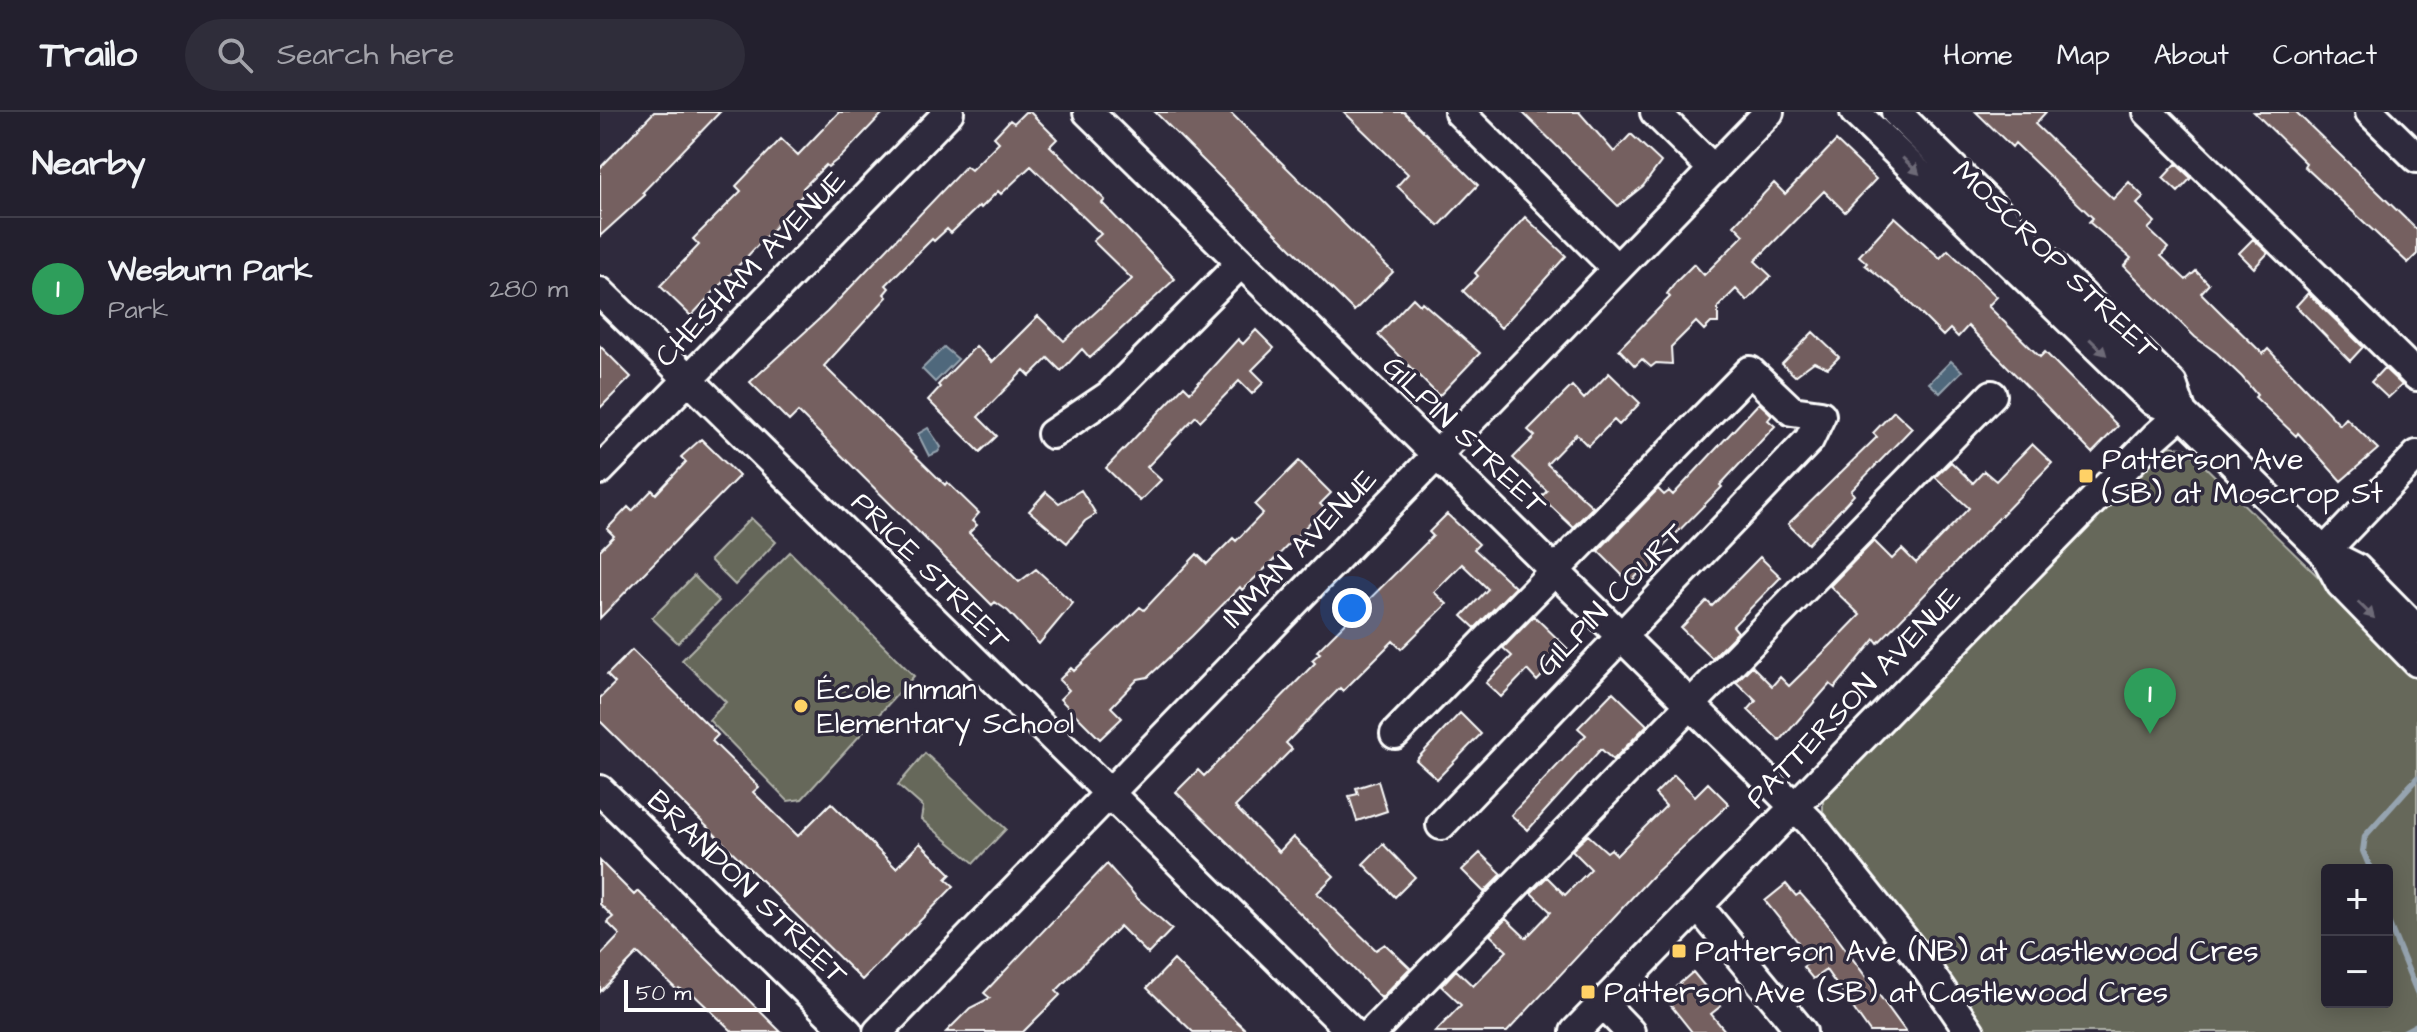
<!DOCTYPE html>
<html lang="en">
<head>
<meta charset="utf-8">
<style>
  body { margin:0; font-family:"Architects Daughter",sans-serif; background:#2f2d3a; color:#f1f3f6 }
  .controls { position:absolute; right:24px; bottom:24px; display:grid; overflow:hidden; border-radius:8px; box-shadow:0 4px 20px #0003 }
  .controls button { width:72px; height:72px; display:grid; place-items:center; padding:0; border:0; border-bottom:2px solid #403e4a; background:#23202e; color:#f1f3f6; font:40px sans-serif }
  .scale { position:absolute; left:24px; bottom:20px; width:146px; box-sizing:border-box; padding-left:8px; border:4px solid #fff; border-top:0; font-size:22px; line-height:28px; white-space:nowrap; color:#fff; -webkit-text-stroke:6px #2f2a3d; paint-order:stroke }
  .you { position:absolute; left:752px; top:496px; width:28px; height:28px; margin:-20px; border:6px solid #fff; border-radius:50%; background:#1a73e8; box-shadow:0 0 0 12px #1a73e833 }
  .badge { display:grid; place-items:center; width:52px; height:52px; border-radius:50%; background:#ffd166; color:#fff; font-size:26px; font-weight:700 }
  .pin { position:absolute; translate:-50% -66px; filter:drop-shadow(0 2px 4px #0008) }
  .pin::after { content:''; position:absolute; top:42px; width:28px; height:24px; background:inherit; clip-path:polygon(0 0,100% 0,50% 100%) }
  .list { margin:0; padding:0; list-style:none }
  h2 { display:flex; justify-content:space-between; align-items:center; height:104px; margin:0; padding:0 32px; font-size:34px }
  h2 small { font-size:26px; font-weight:400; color:#a3a3aa }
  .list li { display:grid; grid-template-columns:52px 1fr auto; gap:24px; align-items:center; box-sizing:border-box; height:144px; padding:0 32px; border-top:2px solid #403e4a }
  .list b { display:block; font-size:30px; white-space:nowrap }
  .list p { margin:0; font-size:26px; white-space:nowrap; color:#a3a3aa }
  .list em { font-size:26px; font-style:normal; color:#a3a3aa }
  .icon { flex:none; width:44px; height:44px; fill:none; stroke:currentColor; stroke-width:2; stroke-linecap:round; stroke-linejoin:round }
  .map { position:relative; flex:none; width:1817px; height:920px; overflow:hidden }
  header { display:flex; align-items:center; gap:48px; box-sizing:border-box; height:112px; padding:0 40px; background:#23202e; border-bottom:2px solid #403e4a }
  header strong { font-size:38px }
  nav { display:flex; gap:44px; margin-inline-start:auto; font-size:28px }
  .search { width:560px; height:72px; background:#2f2d3a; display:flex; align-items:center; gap:20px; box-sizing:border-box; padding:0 28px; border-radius:44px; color:#a3a3aa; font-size:30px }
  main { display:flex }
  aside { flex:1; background:#23202e }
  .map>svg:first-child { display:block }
</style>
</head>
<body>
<header>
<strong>Trailo</strong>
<div class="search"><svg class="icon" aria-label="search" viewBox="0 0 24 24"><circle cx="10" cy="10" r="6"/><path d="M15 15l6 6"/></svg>Search here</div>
<nav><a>Home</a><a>Map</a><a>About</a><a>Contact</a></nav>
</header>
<main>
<aside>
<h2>Nearby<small></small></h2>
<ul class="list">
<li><span class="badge" style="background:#2e9e5b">1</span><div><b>Wesburn Park</b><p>Park</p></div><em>280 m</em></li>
</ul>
</aside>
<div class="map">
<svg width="1817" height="920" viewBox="0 0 1817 920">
  <rect width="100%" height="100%" fill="#2f2a3d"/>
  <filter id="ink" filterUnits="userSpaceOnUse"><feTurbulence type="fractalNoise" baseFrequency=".0125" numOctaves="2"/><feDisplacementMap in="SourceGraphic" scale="16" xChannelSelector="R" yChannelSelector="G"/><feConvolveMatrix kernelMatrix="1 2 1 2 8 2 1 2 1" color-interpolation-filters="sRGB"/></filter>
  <g filter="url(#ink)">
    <path fill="#66685a" stroke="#b2b4ac" stroke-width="2" fill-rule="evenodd" d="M1564,333L1587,337L1817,561V920H1387L1308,809L1223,703V686ZM1727,758H1787V890H1727Z
      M151,406L176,430L135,473L110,448Z
      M190,440L314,564L202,687L188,689L109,608L126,590L82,548Z
      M94,464L119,489L78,531L52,506Z
      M325,641L406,717L374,751L321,707L323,695L298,673Z"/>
    <path fill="#50677b" stroke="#96a4b0" stroke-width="2" d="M344,235L358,247L335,270L322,257Z
      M1351,249L1362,259L1340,281L1329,271Z
      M328,316L341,335L338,340L329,344L318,322Z"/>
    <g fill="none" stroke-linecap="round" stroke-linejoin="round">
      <path stroke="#96a4b0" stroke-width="6" d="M1771,758L1763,739L1765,724L1817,666
        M1787,807L1817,880
        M1804,920L1817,913"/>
    </g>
    <path fill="#746160" stroke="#fff" stroke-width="2" d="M54,0H120L42,81L45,83L0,124V56Z
      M239,0H284L242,44L228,55L226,53L203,76L206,79L173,117L91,204L60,174L99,133L93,127L141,79L136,74L181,27L198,43Z
      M425,0H430L457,27L450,34L505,88L502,91L575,167L490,246L482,237L461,259L448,246L430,264L424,258L378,305L397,324L380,340L328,288L340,275L338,273L376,234L392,250L438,204L464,229L532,167L493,129L501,122L431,54L401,82L398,79L381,96L379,94L351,121L347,117L334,129L332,127L286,173L289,176L284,182L287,185L224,254L345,373L347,370L379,401L372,409L377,413L369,421L419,470L436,457L473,491L439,532L408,499L395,490L392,493L198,300L189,309L150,270L227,200L366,54L371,58L399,30L394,25L410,8L414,11Z
      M555,0H630L793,160L754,199Z
      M744,0H804L878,73L839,114L797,74L808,62Z
      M922,0H979L1014,40L1031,22L1061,50L1043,74L1018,94Z
      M1376,0H1446L1435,12L1513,87L1529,70L1544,85L1537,92L1555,110L1548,117L1568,136L1561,144L1586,168L1596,159L1609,172L1601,181L1620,200L1663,242L1668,237L1740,313L1746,306L1778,337L1741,369L1698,321L1696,324L1655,285L1657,283L1642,265L1617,241L1595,225L1524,154L1531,146L1489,110L1493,106L1415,31L1412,35Z
      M1654,0H1696L1817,118V142L1808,151L1704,54L1706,51Z
      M1236,29L1276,67L1245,100L1224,79L1155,149L1171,164L1147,189L1136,177L1118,195V211H1111L1104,218L1096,210L1071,235L1072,252L1056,251L1051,255L1042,247L1035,254L1019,237L1070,185L1067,182L1076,170L1094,152L1104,163L1144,123L1134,113L1174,71L1185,82Z
      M1576,52L1591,66L1578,80L1563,66Z
      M925,105L966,144L901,216L863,179L878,164L875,161Z
      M1295,105L1340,146L1348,138L1397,185L1388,194L1440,245L1445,240L1518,314L1492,341L1368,214L1358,225L1350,217L1343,224L1297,178L1265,153L1267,151L1259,144Z
      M1653,127L1668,141L1654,156L1639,141Z
      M1708,181L1763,235L1750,249L1696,194Z
      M813,186L820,193L822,190L880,241L839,284L778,223Z
      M656,218L674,236L652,258L664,270L652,282L639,269L600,309L596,304L547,355L561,368L540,389L506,356L584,274L590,280L638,227L643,232Z
      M1213,220L1239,245L1228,256L1214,250L1195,264L1182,252Z
      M0,234L31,265L0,296Z
      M1784,256L1802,273L1788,286L1771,270Z
      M1009,261L1040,291L1019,313L1014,308L988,334L976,322L947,352L993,395L973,415L941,385L947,379L913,346L935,324L928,318L972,274L984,287Z
      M1159,291L1172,303L1168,308L1175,314L1120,373L1122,375L1055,443L1063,451L1050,464L1043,457L1030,471L998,439L1058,377L1064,383L1069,379L1073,383Z
      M1294,299L1312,316L1251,379L1254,383L1208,432L1188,412L1277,325L1273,321Z
      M101,327L139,364L0,506V438L14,424L7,417L28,395L32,399L52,378L56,382L86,350L81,345Z
      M1432,332L1452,351L1278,531L1275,527L1235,576L1230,572L1180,629L1148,598L1156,589L1136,570L1152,554L1172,574L1180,565L1189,574L1229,535L1260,503L1230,474L1274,429L1292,447L1302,437L1316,451L1369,396L1335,365L1351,350L1373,371L1384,359L1396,369Z
      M699,349L731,381L720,392L724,396L668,454L642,478L640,475L592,524L548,565L538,567L511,595L522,606L500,627L460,587L469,578L459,568L471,556L474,559L540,495L544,498L597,442L607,452L633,426L636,429L663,401L655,393Z
      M481,378L496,402L485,409L467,431L429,399L446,380L459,391Z
      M847,402L879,432L874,437L915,475L875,516L862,504L888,477L862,452L834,480L847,492L801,537L793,529L743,579L740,576L686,631L692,637L635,695L679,740L693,725L734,764L717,781L776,838L785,832L810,856L781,886L718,819L576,680L598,658L604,664L715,551L712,548L720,541L717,539L833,424L829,420Z
      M1160,445L1181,465L1133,514L1138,520L1112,546L1081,516L1107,489L1112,494Z
      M934,504L968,537L937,569L927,558L901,585L886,571L912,544L903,536Z
      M32,538L118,623L112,629L159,675L153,680L198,724L231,691L296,756L320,731L351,762L346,767L354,774L262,868L0,609V586L15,571L7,563Z
      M1013,580L1047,613L1013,648L1001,637L928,718L911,703L986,623L978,616Z
      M860,601L881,622L837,667L816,648Z
      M1074,663L1095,684L1108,671L1129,692L1052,764L907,920H835L861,893L841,874L856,858L873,874L907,839L890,823L906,807L926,826L951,800L931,781L947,765L965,783L991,757L972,738L988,723L1007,740L1011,737L1017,743L1066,694L1055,682Z
      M778,669L787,699L757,709L749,684L758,682L756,676Z
      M783,732L815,765L795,785L763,752Z
      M880,741L902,762L884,780L862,758Z
      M0,749L34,783L38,779L181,920H133L91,880L88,884L79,876L77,878L38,841L0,880V844L20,823L7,810L13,805L0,792Z
      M507,752L538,787L572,817L548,842L520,814L456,879L460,883L423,920H346L370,896L390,886L384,881Z
      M1186,772L1196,784L1200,781L1225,809L1306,920H1270L1226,858L1213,867L1203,855L1207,852L1193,834L1198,830L1165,789Z
      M574,848L612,886L648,920H593L547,876Z
      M1093,860L1121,894L1111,902L1126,920H1092L1064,885Z"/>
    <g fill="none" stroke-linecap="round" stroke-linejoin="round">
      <defs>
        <path id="minor" d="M488,0L1210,710L1322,850L1370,920
          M859,0L1017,157
          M1055,0L1114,58
          M1255,0L1553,289L1582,301L1724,440L1756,456L1817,518
          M1296,0L1572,272L1582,301
          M1548,0L1817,264
          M1770,0L1817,46
          M0,180L752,920
          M452,322L510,283L641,151
          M0,358L349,0
          M1724,440L1741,472L1817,550
          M1724,440L1817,343
          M795,622L1150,259L1192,299L1221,303L1209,328L841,713
          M0,678L248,920
          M1098,794L1202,920
          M1003,892L1030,920
          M278,920L1169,0
          M772,920L1392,283
          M975,920L1555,325L1582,301"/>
      </defs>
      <use href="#minor" stroke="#fff" stroke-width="34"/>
      <use href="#minor" stroke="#2f2a3d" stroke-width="28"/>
    </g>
    <defs><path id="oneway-solid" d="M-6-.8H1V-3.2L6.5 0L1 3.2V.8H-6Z" transform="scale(2)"/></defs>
    <g fill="#6d6a77">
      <use href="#oneway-solid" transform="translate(1311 54) rotate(44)"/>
      <use href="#oneway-solid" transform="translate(1498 235) rotate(44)"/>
      <use href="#oneway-solid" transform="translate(1766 498) rotate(45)"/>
    </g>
  </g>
  <g fill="#ffd166" stroke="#2f2a3d" stroke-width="3">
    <rect x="1478" y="356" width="16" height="16" rx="4"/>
    <circle cx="201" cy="594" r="8"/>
    <rect x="1071" y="831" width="16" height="16" rx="4"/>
    <rect x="980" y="872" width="16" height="16" rx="4"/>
  </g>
  <g text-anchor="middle" stroke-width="7" stroke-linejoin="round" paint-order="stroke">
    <g font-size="30" fill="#fff" stroke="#2f2a3d">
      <text transform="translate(1456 148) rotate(44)" y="10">MOSCROP STREET</text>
      <text transform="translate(150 156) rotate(-46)" y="10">CHESHAM AVENUE</text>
      <text transform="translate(865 323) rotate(44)" y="10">GILPIN STREET</text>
      <text transform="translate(699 436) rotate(-46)" y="10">INMAN AVENUE</text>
      <text transform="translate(331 459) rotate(45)" y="10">PRICE STREET</text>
      <text transform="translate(1010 487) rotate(-46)" y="10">GILPIN COURT</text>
      <text transform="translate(1253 585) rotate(-46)" y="10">PATTERSON AVENUE</text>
      <text transform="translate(148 775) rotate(44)" y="10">BRANDON STREET</text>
    </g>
    <g font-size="30" fill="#fff" stroke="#2f2a3d" text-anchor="start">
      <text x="1502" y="357">Patterson Ave<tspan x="1502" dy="34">(SB) at Moscrop St</tspan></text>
      <text x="217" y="587">École Inman<tspan x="217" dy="34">Elementary School</tspan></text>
      <text x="1095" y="849">Patterson Ave (NB) at Castlewood Cres</text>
      <text x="1004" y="890">Patterson Ave (SB) at Castlewood Cres</text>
    </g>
  </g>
</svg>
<div class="controls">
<button>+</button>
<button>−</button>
</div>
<div class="scale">50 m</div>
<div class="you"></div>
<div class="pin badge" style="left:1550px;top:622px;background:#2e9e5b">1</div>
</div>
</main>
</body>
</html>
